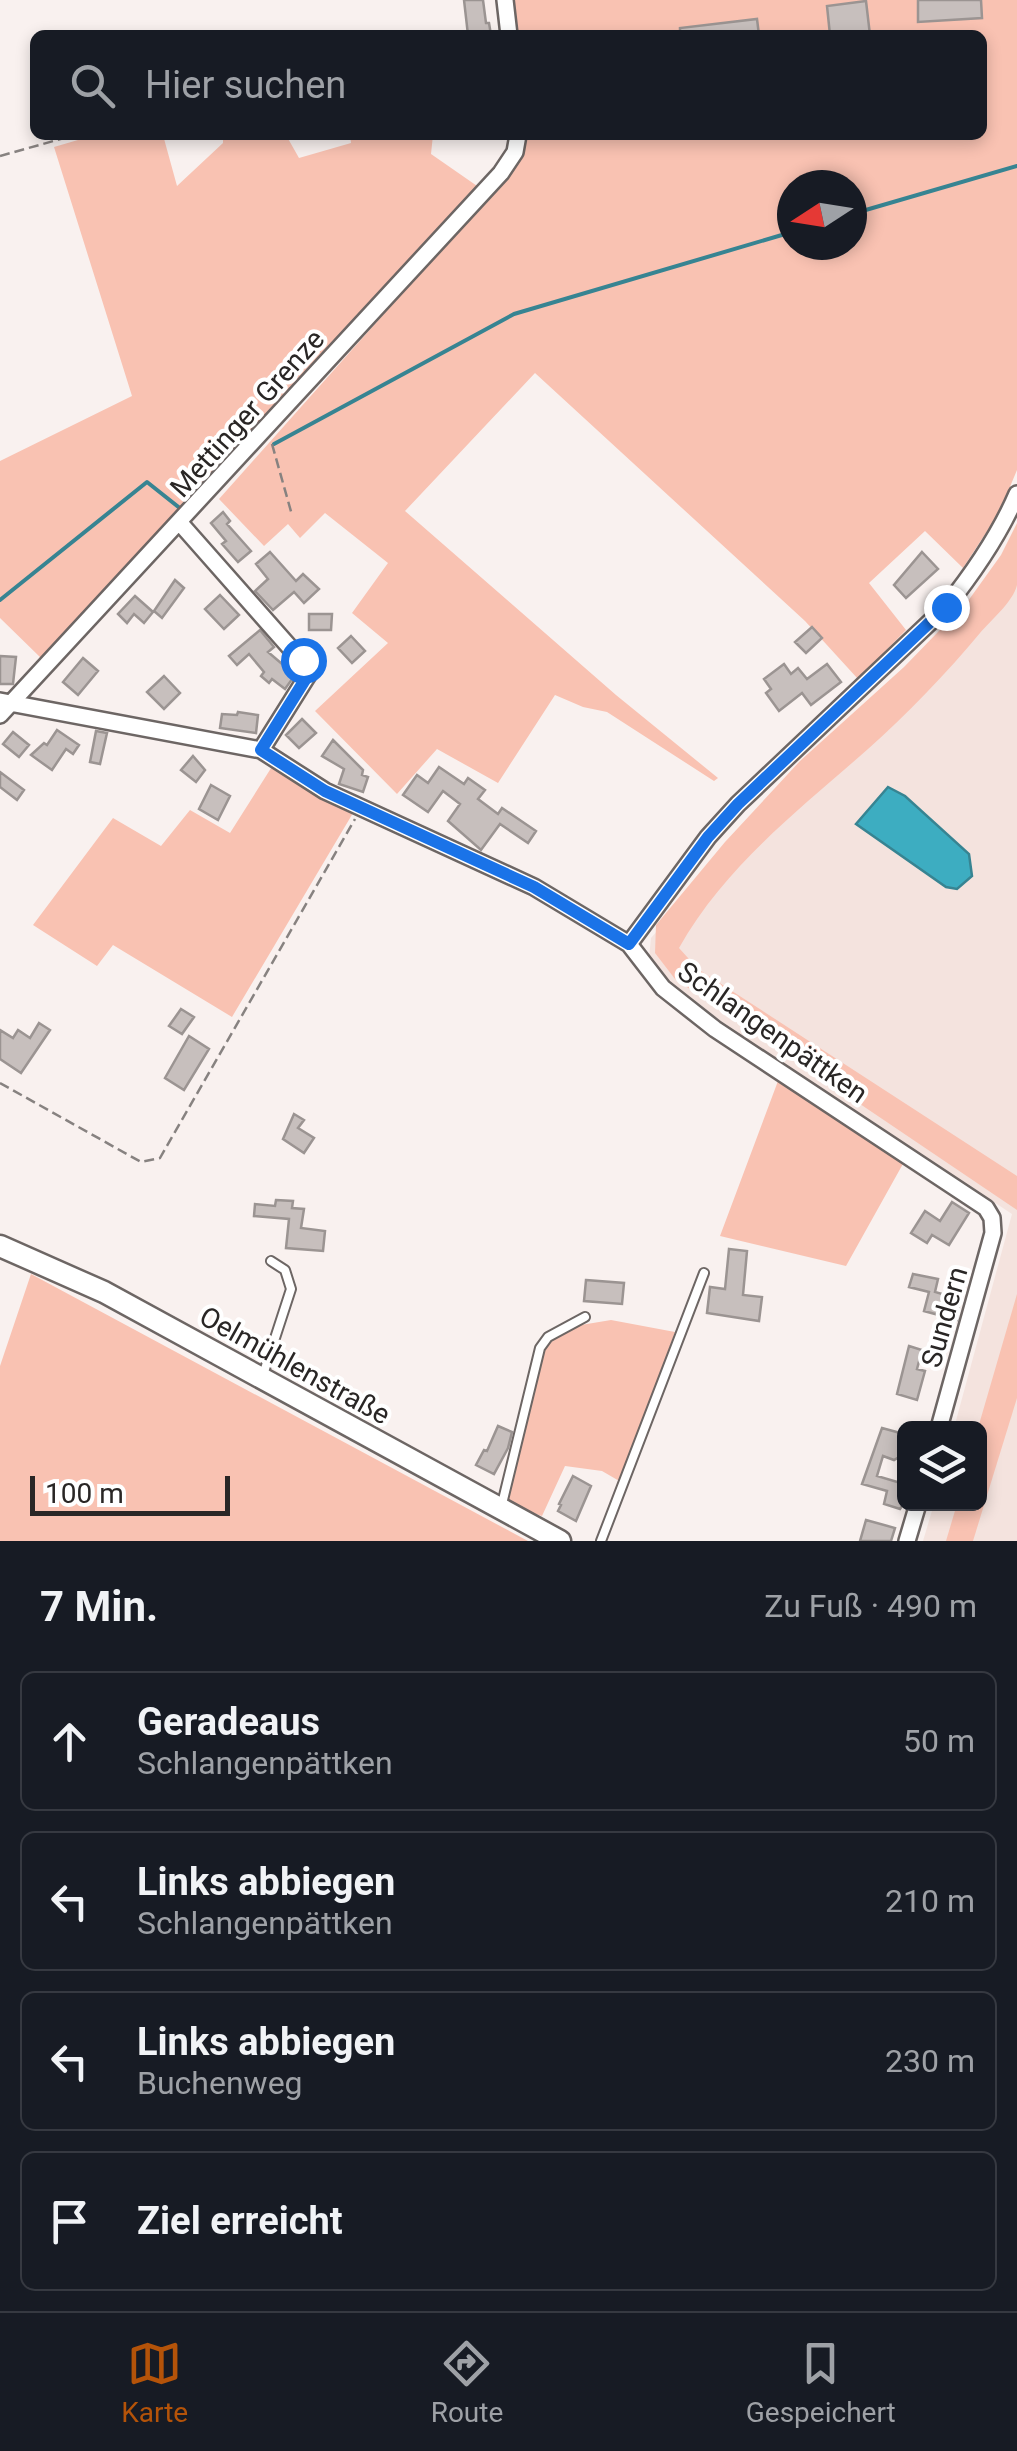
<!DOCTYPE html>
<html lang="de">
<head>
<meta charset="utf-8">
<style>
  body { margin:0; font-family:Roboto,sans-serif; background:#242831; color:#f1f3f6 }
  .controls { position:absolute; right:30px; bottom:30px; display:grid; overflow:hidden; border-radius:15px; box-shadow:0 5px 15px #0003 }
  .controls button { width:90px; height:90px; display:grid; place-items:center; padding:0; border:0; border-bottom:2px solid #363941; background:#171b24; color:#f1f3f6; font:50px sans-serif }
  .compass { position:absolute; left:777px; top:170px; width:90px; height:90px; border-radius:50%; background:#171b24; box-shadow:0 5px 15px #0003; rotate:258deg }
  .scale { position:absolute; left:30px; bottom:25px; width:200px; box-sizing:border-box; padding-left:10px; border:5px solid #292625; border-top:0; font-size:28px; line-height:35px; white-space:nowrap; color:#292625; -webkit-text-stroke:8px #fff; paint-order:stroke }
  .stop { position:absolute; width:30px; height:30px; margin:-22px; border:8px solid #1a73e8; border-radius:50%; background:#fff }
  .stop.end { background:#1a73e8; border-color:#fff; box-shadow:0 2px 10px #0008 }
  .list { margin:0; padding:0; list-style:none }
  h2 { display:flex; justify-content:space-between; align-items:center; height:130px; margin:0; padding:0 40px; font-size:42px }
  h2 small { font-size:32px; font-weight:400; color:#9ea1a6 }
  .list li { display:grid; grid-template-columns:65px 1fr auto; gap:30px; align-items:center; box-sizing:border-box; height:140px; margin:0 20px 20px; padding:0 20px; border:2px solid #363941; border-radius:15px }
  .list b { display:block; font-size:38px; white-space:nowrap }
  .list p { margin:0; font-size:32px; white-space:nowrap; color:#9ea1a6 }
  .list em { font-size:32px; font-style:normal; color:#9ea1a6 }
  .icon { flex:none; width:55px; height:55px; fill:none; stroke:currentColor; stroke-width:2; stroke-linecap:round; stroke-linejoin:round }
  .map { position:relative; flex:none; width:1017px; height:1541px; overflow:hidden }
  .search { position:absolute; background:#171b24; box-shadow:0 5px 15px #0003; left:30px; right:30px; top:30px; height:110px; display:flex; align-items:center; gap:25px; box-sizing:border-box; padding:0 35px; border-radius:15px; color:#9ea1a6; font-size:38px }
  .sheet { height:770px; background:#171b24 }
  nav { display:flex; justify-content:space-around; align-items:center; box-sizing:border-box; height:140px; border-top:2px solid #363941; background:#171b24; font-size:28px; color:#9ea1a6 }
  nav a { display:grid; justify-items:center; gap:5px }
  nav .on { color:#b45309 }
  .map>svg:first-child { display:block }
</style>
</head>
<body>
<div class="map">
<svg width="1017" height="1541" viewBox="0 0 1017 1541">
  <rect width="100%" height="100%" fill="#f9f1ef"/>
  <path fill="#f4e3de" d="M1017,563V1541H923L934,1504H980V1428H954L1012,1214L734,1031L669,981L649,958L651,938L726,851Z"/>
  <path fill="#f9c2b2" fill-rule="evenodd" d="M510,0H1017V470L999,513L963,568L925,531L869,583L906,630L858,679L805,621L535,373L405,511L616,695L718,778L714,781L607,712L583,707L555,695L498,783L437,749L397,794L315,711L388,643L352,613L388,563L325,513L300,538L288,524L264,546L219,499L513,169L524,135H982V35H515ZM792,185H852V245H792Z
    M95,135H163L177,186L223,143V135H286L299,158L351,143L350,135H433L431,154L480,188L42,659L0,618V461L132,396L54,147Z
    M1017,523C1017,542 1017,567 1017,585C1013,602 991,620 980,633C947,673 906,715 868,749C799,810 725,866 679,948L698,969L1017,1176V1210L675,979L655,953L656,925L725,842L800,761L904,667L968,601L1001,555Z
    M273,765L318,796L353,813L232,1017L113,945L97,966L33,925L113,818L161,846L190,810L230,833Z
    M778,1081L904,1162L846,1266L720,1236Z
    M31,1274L528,1541H0V1366Z
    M1017,1294V1398L973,1541H946L957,1504H980L978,1428Z
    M611,1320L675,1332L621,1482L602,1471L565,1466L542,1516L507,1504L547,1342L575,1326Z"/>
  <path fill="#3dadc1" stroke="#378492" stroke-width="2.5" d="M888,787L905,796L969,854L972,876L957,889L946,887L856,824Z"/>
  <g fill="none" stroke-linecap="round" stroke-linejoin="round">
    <path stroke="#378492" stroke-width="4" d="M852,214L1017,166
      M274,444L514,314L792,232
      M0,600L147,482L181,509"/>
  </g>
  <path fill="#c7bfbd" stroke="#9b9492" stroke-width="2.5" d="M464,0H483L486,23H489L491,35H468Z
    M918,0H981L982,18L918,22Z
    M866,1L870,35H830L827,6Z
    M757,19L759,35H680V28Z
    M223,512L230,521L227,524L251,551L238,562L222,544L226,541L211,523Z
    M270,552L296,581L303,574L319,589L304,603L294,592L273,610L255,591L268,579L256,564Z
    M922,552L938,569L906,598L894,585Z
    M175,580L184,588L162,618L154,611Z
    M220,595L239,615L224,629L205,609Z
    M135,596L153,612L144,623L134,614L127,623L118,614Z
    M309,614H332L331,630H309Z
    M812,627L822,638L806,653L795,642Z
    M260,630L274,647L268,652L295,675L285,689L272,679L269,683L261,676L264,672L249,654L237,665L229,656Z
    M351,636L365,651L352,663L338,648Z
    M0,656L16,657L13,684H0Z
    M83,658L98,671L78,695L63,682Z
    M784,664L791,674L798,668L807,679L827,664L841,682L811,705L802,693L779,711L766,693L771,689L764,679Z
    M164,676L180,693L164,709L147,692Z
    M238,712L258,715L256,733L220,728L222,714L237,715Z
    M302,719L316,733L299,748L286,735Z
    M57,730L79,745L73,754L66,749L52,770L31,755L44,743L47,745Z
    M96,731L107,733L100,764L90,762Z
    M13,732L29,745L19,757L3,744Z
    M333,740L363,770L362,775L368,777L363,792L339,784L344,769L322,756Z
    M193,756L205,770L196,782L181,770Z
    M439,767L464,784L468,778L485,790L478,799L498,814L502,808L536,831L528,843L500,824L481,850L448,821L460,804L443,791L428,812L403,795L417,775L428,783Z
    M0,772L24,790L17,800L0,787Z
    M211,785L230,796L218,820L199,809Z
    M181,1009L194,1017L182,1034L169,1026Z
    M39,1023L50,1030L21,1073L0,1059V1030L13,1038L18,1030L30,1038Z
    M189,1036L209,1049L184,1090L165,1078Z
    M294,1114L304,1120L298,1128L314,1138L304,1153L283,1139Z
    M276,1200L293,1201L292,1208L304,1209L301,1228L325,1231L323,1251L286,1248L289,1219L254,1216L255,1204L275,1206Z
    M952,1202L969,1213L949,1245L932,1235L927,1243L911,1233L925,1211L940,1221Z
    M729,1249L747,1251L743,1295L762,1297L759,1321L707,1313L710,1287L725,1289Z
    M913,1274L938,1279L935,1292L959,1299L957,1320L924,1311L929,1292L909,1287Z
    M586,1280L624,1283L622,1304L584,1301Z
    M909,1346L922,1350L917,1369L925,1371L917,1400L897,1394Z
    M498,1426L512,1432L508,1448L494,1474L476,1465L484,1450L487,1451Z
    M882,1428L904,1434V1454L894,1460L883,1456L877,1476L904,1484V1503L900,1509L884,1504L887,1491L862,1484Z
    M573,1476L591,1486L576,1521L558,1511L561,1505L559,1504Z
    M866,1520L895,1528L891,1541H860Z"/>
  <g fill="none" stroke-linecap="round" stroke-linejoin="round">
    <defs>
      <path id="service" d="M262,1378L291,1289L285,1270L271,1261
        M502,1504L540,1348L548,1337L585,1317
        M601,1541L704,1273"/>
      <path id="minor" d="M505,0L509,35
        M180,523L308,668V675L261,750
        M0,701L261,750L325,791L534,887L629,944L663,988L715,1029L986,1208L992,1218L993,1233L939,1428
        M0,715L501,173L515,152L518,135
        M629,944L708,837L738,804L946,607C974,572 999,536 1017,494
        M907,1541L918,1504"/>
      <path id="tertiary" d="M0,1246L104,1292L560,1541"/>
    </defs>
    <use href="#service" stroke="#6d6664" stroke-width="12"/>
    <use href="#minor" stroke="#6d6664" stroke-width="20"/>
    <use href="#tertiary" stroke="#6d6664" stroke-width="25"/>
    <path stroke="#878280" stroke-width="2.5" stroke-dasharray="10 5" stroke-linecap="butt" d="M0,156L75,135
      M272,444L292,515
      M0,1083L141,1162L160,1158L355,819"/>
    <use href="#service" stroke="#fff" stroke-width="8"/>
    <use href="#minor" stroke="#fff" stroke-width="15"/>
    <use href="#tertiary" stroke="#fff" stroke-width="20"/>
  </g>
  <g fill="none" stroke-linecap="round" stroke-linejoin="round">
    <path stroke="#1a73e8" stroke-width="12" d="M303,660L308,668V675L261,750L325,791L534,887L629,944L708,837L738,804L946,607"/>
  </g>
  <g text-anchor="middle" stroke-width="8" stroke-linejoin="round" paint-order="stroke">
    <g font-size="28" fill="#292625" stroke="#fff">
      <text transform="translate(247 413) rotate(-48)" y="10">Mettinger Grenze</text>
      <text transform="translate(773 1032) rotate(35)" y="10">Schlangenpättken</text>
      <text transform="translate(944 1317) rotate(-74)" y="10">Sundern</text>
      <text transform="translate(295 1365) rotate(29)" y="10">Oelmühlenstraße</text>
    </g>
  </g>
</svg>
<div class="controls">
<button><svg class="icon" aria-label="layers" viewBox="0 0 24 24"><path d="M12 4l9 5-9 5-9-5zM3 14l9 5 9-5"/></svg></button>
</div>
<svg class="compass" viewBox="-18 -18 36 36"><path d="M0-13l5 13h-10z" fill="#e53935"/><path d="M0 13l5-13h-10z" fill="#9ea1a6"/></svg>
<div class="scale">100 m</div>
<div class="stop" style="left:303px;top:660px"></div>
<div class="stop end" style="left:946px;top:607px"></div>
<div class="search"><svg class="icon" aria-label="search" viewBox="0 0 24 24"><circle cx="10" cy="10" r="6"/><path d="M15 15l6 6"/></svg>Hier suchen</div>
</div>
<section class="sheet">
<h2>7 Min.<small>Zu Fuß · 490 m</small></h2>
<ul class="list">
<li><svg class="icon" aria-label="ahead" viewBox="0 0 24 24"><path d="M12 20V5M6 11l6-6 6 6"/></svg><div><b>Geradeaus</b><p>Schlangenpättken</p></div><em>50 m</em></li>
<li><svg class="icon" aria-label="left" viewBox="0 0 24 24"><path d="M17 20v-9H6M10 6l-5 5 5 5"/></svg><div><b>Links abbiegen</b><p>Schlangenpättken</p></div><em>210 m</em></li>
<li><svg class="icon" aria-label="left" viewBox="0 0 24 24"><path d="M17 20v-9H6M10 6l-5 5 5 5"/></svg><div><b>Links abbiegen</b><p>Buchenweg</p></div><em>230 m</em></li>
<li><svg class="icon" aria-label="arrive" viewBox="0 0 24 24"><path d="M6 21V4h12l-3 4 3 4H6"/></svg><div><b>Ziel erreicht</b></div></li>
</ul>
</section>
<nav>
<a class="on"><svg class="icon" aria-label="map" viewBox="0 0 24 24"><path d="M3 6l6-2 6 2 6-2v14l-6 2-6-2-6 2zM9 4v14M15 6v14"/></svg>Karte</a>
<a><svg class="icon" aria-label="directions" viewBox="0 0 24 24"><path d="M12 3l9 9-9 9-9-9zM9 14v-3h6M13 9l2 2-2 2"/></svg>Route</a>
<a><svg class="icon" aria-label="saved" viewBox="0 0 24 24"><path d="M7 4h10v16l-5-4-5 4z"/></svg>Gespeichert</a>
</nav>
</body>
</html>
